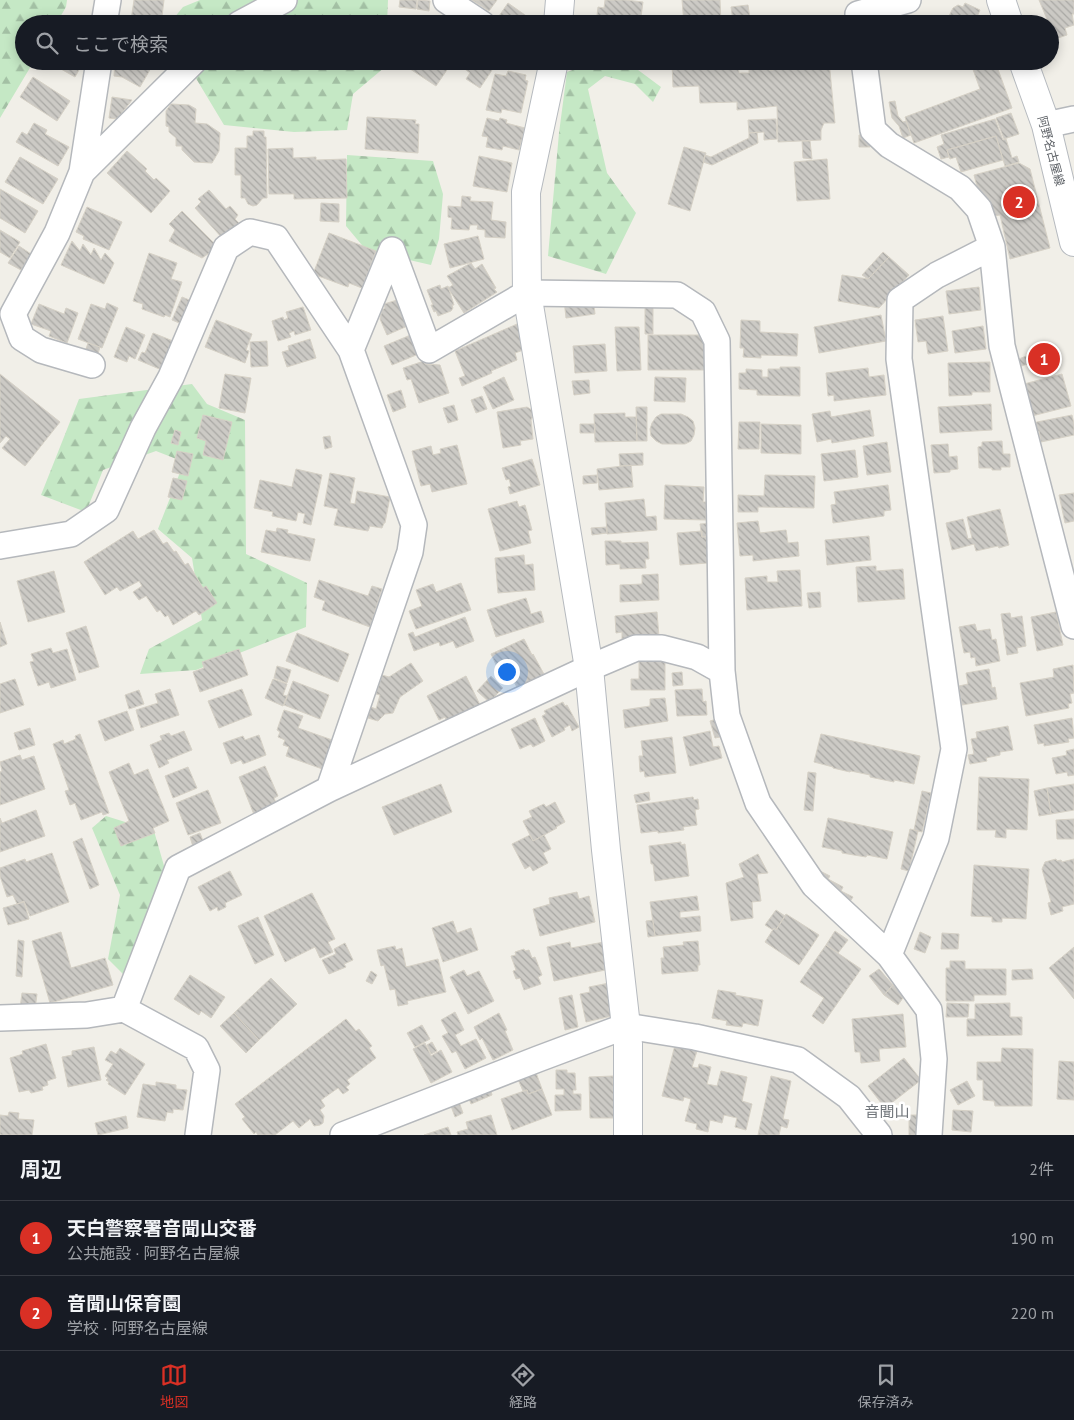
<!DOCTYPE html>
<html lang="ja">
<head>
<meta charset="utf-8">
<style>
  body { margin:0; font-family:"PT Sans","Noto Sans JP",sans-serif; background:#242831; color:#f1f3f6 }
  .you { position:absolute; left:506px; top:671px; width:18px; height:18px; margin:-12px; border:4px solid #fff; border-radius:50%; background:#1a73e8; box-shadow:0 0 0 8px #1a73e833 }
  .badge { display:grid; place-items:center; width:32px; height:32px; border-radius:50%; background:#d93025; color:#fff; font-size:16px; font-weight:700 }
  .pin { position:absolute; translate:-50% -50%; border:2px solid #fff; box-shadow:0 1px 5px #0006 }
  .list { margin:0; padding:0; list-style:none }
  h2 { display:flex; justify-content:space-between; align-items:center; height:65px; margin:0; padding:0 20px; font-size:21px }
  h2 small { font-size:16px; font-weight:400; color:#9ea1a6 }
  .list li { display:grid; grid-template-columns:32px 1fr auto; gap:15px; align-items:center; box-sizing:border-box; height:75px; padding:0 20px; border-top:1px solid #363941 }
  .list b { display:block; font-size:19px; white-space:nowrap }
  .list p { margin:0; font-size:16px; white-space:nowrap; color:#9ea1a6 }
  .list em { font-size:16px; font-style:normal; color:#9ea1a6 }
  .icon { flex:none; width:28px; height:28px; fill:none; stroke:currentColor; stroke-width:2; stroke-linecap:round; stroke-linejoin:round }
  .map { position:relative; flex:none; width:1074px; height:1135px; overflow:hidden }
  .search { position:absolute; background:#171b24; box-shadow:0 2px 12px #0003; left:15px; right:15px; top:15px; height:55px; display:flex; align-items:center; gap:12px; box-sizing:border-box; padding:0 18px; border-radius:28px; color:#9ea1a6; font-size:19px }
  .sheet { height:215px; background:#171b24 }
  nav { display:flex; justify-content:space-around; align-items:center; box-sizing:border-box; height:70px; border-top:1px solid #363941; background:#171b24; font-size:14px; color:#9ea1a6 }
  nav a { display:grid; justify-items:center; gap:2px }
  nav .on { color:#d93025 }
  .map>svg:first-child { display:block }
</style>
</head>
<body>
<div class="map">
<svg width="1074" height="1135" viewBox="0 0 1074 1135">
  <defs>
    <pattern id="forest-firs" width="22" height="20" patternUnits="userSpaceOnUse" patternTransform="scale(1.25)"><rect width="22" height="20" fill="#c5e8c5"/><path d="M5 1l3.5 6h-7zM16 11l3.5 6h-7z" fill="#a3c0a4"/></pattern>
    <pattern id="building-back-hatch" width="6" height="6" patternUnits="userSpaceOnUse" patternTransform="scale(1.25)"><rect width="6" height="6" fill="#cccac5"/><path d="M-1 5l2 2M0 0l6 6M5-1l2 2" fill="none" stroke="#a9a8a4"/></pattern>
  </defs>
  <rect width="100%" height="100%" fill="#f1efe8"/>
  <path fill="url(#forest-firs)" d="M0,0H67L66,7L56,24H24V61H34L0,118Z
    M200,0H388L387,24H169L183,7Z
    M183,61H386L385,67L353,94L347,130L294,132L224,125L194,75Z
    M597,61H626L661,87L653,102L635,84L605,76L588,89L607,173L636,213L606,274L548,256L559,133L567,72Z
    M347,155L433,161L443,194L439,239L431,265L366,250L346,226Z
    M192,384L207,404L245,420L246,554L307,583L306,627L196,670L140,674L149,649L202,620L192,558L158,529L184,462L156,451L103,470L86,512L41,495L79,399Z
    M106,816L154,831L175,904L128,979L108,959L120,895L92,828Z"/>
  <path fill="url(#building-back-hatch)" stroke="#d6d1c6" d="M134,0H164L161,24H142L136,23V21L131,20Z
    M400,0H417L416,9L399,7Z
    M418,0L430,1L429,11L417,9Z
    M472,0H497L489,11Z
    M605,0H625L643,2L640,24H596L598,7L604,8Z
    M682,0H720L721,24H684Z
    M1039,0H1074V14H1072L1074,25L1065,28L1067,35L1055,39L1050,28V24H1049Z
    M508,3L532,20L530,24H504L497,19Z
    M965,3L980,10L974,24H949L947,20L953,8L958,5L963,7Z
    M748,5L750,19L733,21L731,7Z
    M682,17V24H648L647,18Z
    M47,61H84L75,77Z
    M115,61H155L140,87L122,77L114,76Z
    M398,61H453L436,86Z
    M466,61H498L480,88L466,79L470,73L462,67Z
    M649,61H738L739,73H749V63L768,62L769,70H773L772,65H786V61H829L835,123H824L821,130V140L778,142L777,106L737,110V102L700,103L699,86L673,87L672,64L650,65Z
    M970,61H995L1012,108L914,143L905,117L980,89Z
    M508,71L526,75L525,80L528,81L521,113L502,109L501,113L486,110L495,74L506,76Z
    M33,77L70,101L57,121L20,97Z
    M112,97L132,100L117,119L109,118Z
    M895,101L898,116L903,122L906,121L911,135L903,138L899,126L892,118L889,102Z
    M171,104L189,105L196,109L195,123L207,124L220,133L219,151L212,163L194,162L182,150V146H176V138L169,132V127L166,126V111Z
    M1011,113L1019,134L1004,139L996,118Z
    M367,117L416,120L415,124H419L418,153L365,149Z
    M487,118L499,121L500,118L507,120L506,123L525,128L519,150L503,146L502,150L486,147L488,137L482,136Z
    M776,119L777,139L764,140V132L749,133L748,120Z
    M995,119L1003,140L1006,139L1012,158L1017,156L1019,162L1005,166L996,136L947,150L949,157L941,159L937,147L944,144L941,135Z
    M34,123L47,130L45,134L69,147L58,166L16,142L22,132L27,135Z
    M253,131H264V137H266L267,198H263L257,205L253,206L248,204L245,198H241V175H235V148H247V136H253Z
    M757,132L758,143L712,165L703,162L705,155L711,157L749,138V133Z
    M870,134V147H859V135Z
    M996,136L1003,160L961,172L956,157L950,159L947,150Z
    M802,141H810L812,159L803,158Z
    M684,147L706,153L690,211L668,204Z
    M293,148V158L316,157V160L346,159L347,198L294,199V194H269L268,149Z
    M127,151L147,169L145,171L154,180L156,178L170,191L151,213L107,173Z
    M479,156L512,163L507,192L473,186Z
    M20,157L58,179L43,204L5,182Z
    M827,159L830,199L797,201L794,162Z
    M1019,163L1030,169L1050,248L1010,259L1000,215L993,216L989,199L986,200L978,190L974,175Z
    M0,189L38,211L25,233L0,218Z
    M209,190L226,209L230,206L238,215L235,219L241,225L224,240L195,208L201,202L198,199Z
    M462,196L471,197L470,201L493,202L491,220L506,222L505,238L485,237V230L477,229L478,225H470L469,230L451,229L452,218L448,217V206L461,207Z
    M321,203L339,204V222L320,221Z
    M87,207L122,222L109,250L83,239L84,236L76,232Z
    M182,211L218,247L202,258L169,241L175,230L169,224Z
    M0,230L20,242L10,258L0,252Z
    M329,233L376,251L362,288L349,283L348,287L313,274Z
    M478,236L484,259L450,268L444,244Z
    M72,241L80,251L83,244L91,255L94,248L101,260L105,253L114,263L104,284L61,265Z
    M19,246L31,254L21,270L8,263Z
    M883,252L889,257L868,279L862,275Z
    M149,253L177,263L171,279L182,282L170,317L165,315L164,317L142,309L143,304L133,301Z
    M889,257L909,275L879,308L838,301L842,275L868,279Z
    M471,263L475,269L482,264L496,288L494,289L497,292L464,313L448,288L453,285L447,276Z
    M440,285L441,289L448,286L454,305H452L453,308L451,311L438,316L436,311L434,312L431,305H433L427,290Z
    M979,287L981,310L949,314L946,291Z
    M593,296L595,314L566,318L564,300Z
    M182,297L199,304L189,327L172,320Z
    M404,298L412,324L387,335L380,319L382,310L385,308L384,304Z
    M107,303L118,308L102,348L78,339L91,304L105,309Z
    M39,304L64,314L66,308L78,313L67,343L49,336L51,331L31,324Z
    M645,306H653V334H645Z
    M303,307L311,330L295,335L294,331L289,333L291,337L278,341L272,321L283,317L284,320L288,318L286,312Z
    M881,315L886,341L819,353L814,327Z
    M943,316L948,351L928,354L926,341L918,342L915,320Z
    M216,320L252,334L246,350L249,351L245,363L205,347Z
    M741,320L760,321V332L798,334L797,356L761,355V358L743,357L744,348H740Z
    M524,321L529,348L515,353L517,360L491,371L492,373L462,386L459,378L465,376L455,351Z
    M983,326L986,349L955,353L952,331Z
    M126,327L145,335L135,359L129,356L127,362L114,357Z
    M615,327H639L641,370L617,371Z
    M153,333L173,341L170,348L178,351L169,373L138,360L142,352L145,353Z
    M413,334L421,353L392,365L384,346Z
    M648,335H707V370H648Z
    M310,339L316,358L287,367L282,352L289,350L288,346Z
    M267,341L268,366L251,367L250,342Z
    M88,343L100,347L96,360L84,355Z
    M605,344L607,371L575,373L573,346Z
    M1054,348L1058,363L1034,370L1030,355Z
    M1029,355L1031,363L1018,367L1016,360Z
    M424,361L425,364L440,365L449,393L419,403L411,379L407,380L403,368Z
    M990,362V392H972V395L949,396L948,363Z
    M780,367H800V396L757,395V390L739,389V373H746V369L762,370V377H768V369H780Z
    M868,368L869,377L884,375L886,395L834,401V395L828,396L826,373Z
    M0,374L60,422L25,466L2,448L10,439L6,436L0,443Z
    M225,374L251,378L245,413L219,408Z
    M1062,374L1071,406L1032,416L1024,384Z
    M504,377L514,400L493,409L483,387Z
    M655,377L686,378L685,402L654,401Z
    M589,380L590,393L574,395L572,381Z
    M401,390L406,407L393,412L387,395Z
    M482,396L487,409L476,413L471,400Z
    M991,404L992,430L940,433L938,407Z
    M454,405L458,420L448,423L443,408Z
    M527,407L532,410L533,416L531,420L533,439L520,441L521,445L503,448L497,412Z
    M636,407H647V441H637Z
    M870,410L874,436L832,443L831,439L817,442L812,414L830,411L831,417Z
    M625,413V417H636L637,441L595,442L594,414Z
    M661,414H681L688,417L693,421L695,428L694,435L691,441L685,444H662L656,441L651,436L650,429L652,423L656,417Z
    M203,415L232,422L223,460L203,455L206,441L197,438Z
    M1072,415L1074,424V435L1041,442L1039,431L1034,432L1032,423Z
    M739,422H760L759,449H738Z
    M580,424H595V433H580Z
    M761,424L801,425V454L761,453Z
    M175,430L181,432L178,445L171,443Z
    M330,436L332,447L325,449L323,437Z
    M1002,441L1003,454H1010V467H1001V470H992V468H979L978,447L982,446V442Z
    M887,442L891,472L867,475L863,446Z
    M948,444L949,457L957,456L958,469L950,470V472L934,473L931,445Z
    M457,445L467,484L432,492L430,484L421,486L412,451L431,446L433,455L441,453L440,449Z
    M855,450L858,477L824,481L821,454Z
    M177,451L193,454L188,476L172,472Z
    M643,453V465L620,466L619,454Z
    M532,459L540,485L510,494L508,487L511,486L509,479L506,480L502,468Z
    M631,465L633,487L599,490L597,469Z
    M296,469L322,475L311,525L303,523L305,514L298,512L296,521L272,516L273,512L254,508L260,480L292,487Z
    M330,473L355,478L350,503L355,504L357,491L390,497L385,523H384L382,528L370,526L368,531L334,525L338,509L324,506Z
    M597,475V483L583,484V476Z
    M765,475L815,476L814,508L758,507V512H738V495L764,496Z
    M173,478L187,481L182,500L168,497Z
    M665,485L704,487L703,502H706V520L664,519Z
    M888,485L891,510L884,511V516L833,523L831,505L836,504L834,492Z
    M1074,493V521L1065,523L1059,495Z
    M644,499L646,517L656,516L657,530L607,534L605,503Z
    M517,501L519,507L525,505L532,530L528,531L531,543L500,551L488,509Z
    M1000,509L1009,545L999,548L998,546L976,551L974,544L952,550L946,523L963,519L968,539L972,538L967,517Z
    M758,521L760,533L786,530L788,543L798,542L799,556L753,561V555L740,556L737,523Z
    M715,523L716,536L702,537L700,524Z
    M607,527V533L592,535L591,528Z
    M277,528L288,530L287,533L315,539L310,561L261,552L266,530L276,532Z
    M154,530L163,544L167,542L174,552L176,551L185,565L188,563L203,588L206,586L217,603L199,615L196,611L173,625L168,615L165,617L160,610L157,612L146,596L139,600L133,592L142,586L139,581L120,591L117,587L105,595L84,562L133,531L138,539Z
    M702,531V537L708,536L710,558H707L708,563L680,565L677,533Z
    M869,536L871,560L827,565L825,540Z
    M605,541H621V543L648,542L649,559H645L646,568L620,569V564L606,565Z
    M524,555L525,565L533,564L535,590L498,593L495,558Z
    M876,566V571L903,569L905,599L858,602L856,567Z
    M800,570L802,606L747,610L745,578L767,576V582H778L777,571Z
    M54,571L65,612L28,622L17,581Z
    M658,574L659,600L620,602V585L642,584V575Z
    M319,580L368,596L372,586L382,589L370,627L322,610L325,601L314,597Z
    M461,583L471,610L416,629L409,611L422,606L416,590L433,584L436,592Z
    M820,592L821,607L809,608L807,593Z
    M526,598L531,614L541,611L544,622L496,637L487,610Z
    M657,612L659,637L622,639V632L616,633L615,616Z
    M1056,612L1063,645L1037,651L1031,617Z
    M1010,613L1011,618L1022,616L1026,646L1017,648L1018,653L1007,655L1001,614Z
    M465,617L474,641L456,648L453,641L440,646L439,642L414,651L408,634L413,632L415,637Z
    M0,622L7,644L0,647Z
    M975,624L977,631L990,629L992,640L996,639L1000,661L976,666L975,657L971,658L970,652L964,653L959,627Z
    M86,626L99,667L79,673L66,633Z
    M297,633L349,654L338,682L286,661Z
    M524,639L532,655L533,654L545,676L518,689L513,680L509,683L502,668L498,669L491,654Z
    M51,648L53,653L67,649L76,680L51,688L49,682L38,686L30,662L34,661L31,654Z
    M239,649L248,675L200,692L193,672L204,668L202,662Z
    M665,659V690H631V679H639V660Z
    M411,663L423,681L400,697L393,713L385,714L378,721L368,718L371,707L376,709L380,695L376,694L382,675L389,677Z
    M1073,665L1074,693L1070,694L1072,703L1068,704L1069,708L1026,716L1020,683L1054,677L1053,669Z
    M277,666L291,670L287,683L274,678Z
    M989,669L992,688L995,687L997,699L962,705L959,686L968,684L966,673Z
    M682,672L683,685L673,686L672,673Z
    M466,676L481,707L448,724L445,717L439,720L427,696Z
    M491,676L503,688L489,702L477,691Z
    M15,679L24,705L0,713V684Z
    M273,679L287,684L283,695L287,696L283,706L265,698Z
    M293,681L329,695L320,719L284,705Z
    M170,689L179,715L141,728L136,710L158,703L155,694Z
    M242,689L252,715L219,728L208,701Z
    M702,689L703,702L706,701L707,715L677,716L675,690Z
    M139,690L144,704L129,709L125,695Z
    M665,698L668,721L625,728L623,710L650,706V699Z
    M563,702L565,706L567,705L579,727L572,731L570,725L564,728L565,730L552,737L542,716L546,714L544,711Z
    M284,710L303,716L298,728L338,742L328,771L286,756L289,747L283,745L285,740L278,737L280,732L277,730Z
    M127,711L134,730L105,741L98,721Z
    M535,718L545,741L533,747L531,744L520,749L511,729Z
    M720,718L725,736L715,738L710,721Z
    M1072,718L1074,738L1068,739L1069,742L1044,746V743L1038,744L1034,725Z
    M1008,726L1013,750L1000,752V755L986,758L987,761L970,764L968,755L974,754L971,739L977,738L976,732Z
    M30,728L35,745L19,750L14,733Z
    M184,731L192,750L167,760L169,763L159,768L150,745L162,740L160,736L169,733L171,736Z
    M710,731L713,747L719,746L722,758L690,766L683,737Z
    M80,734L109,813L103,815L102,812L81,820L75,803L70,805L65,791L69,790L53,744L63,740L64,744L76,739L75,736Z
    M821,734L920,756L914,784L894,780V782L870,777V775L851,771L850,772L833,768V767L814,762Z
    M259,735L266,755L243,764L241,760L231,764L223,743L243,736L245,740Z
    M672,737L676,773L645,777L644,771L640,772L639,756H643L641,741Z
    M1074,749V775L1068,776L1067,772L1056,774L1052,758L1067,755L1066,751Z
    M20,755L22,760L34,756L45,789L0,805V772L2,771L0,762Z
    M129,763L134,775L148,769L169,821L153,828L155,833L121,846L114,828L129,821L109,772Z
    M265,766L278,796L274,798L278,808L255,817L239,777Z
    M188,767L197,788L173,798L165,776Z
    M808,772L816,773L813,811L804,810Z
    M979,777L1029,779L1027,830L1006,829V838L995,837L996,830H977Z
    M441,784L452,812L394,835L382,807Z
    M1074,784V810L1051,814L1047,788Z
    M1047,788L1051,814L1039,816L1034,791Z
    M208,790L221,823L188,835L176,803Z
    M922,791L931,793L922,832L914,830Z
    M649,792L650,800L636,803L634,795Z
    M693,797L694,800L698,799L699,809L695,810L697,825L683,827L684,830L658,833V831L641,833L637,805Z
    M555,802L565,822L556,827L557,828L533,841L523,821L532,817L529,811L544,804L546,807Z
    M36,810L45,836L0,852V818L2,823Z
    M828,818L893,832L887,859L867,855L866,857L842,853V851L822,847Z
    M1074,819V839H1057L1056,820Z
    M910,829L918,831L909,871L901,869Z
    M200,833L205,846L194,850L190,837Z
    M530,835L533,841L544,835L551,849L543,853L548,863L533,871L530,866L525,869L512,844Z
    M82,838L99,885L90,889L73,842Z
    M681,842V845L685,844L689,876L655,881L653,864H651L649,846Z
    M52,853L69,902L30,916L24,901L17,904L13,895L7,897L0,876V868L25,859L26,862Z
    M758,854L768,873L757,874L761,901L752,902L753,918L731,921L726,883L744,877L739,864Z
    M1056,859L1057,861L1061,860L1062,862L1074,859V904L1062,907L1063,911L1051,915L1048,903L1051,902L1042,869L1045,862Z
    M974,865L1029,869L1026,919L1002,918V922H992V917L971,916Z
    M816,869L830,876L828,879L843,887L841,891L853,897L849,903L813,876Z
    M230,871L242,895L225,903L226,907L218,911L217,907L210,911L198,887Z
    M577,892L579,899L589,896L595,922L540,936L533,909L550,904L549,898Z
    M312,893L335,939L328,942L333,952L320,958L315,947L285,962L264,916Z
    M697,896L699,910L680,912V918L700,916L701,931L655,936L650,902Z
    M24,902L29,919L8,925L3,908Z
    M776,910L785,916L776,930L774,928L773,930L765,925Z
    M786,914L819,935L799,965L765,942L774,928L776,930Z
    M258,917L274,955L255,964L238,926Z
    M653,920L655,936L648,937L646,921Z
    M453,921L457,933L471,928L478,950L443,962L432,928Z
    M835,931L848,940L838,953L826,945Z
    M61,932L71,968L105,958L113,985L50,1003L32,941Z
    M920,932L931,937L925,953L914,949Z
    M942,933L959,934L958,949H941Z
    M18,940L24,941L22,977L16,976Z
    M698,941L700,965H698V971L662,974L661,958H664L663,947L684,945L683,942Z
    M570,942L571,948L604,942L610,969L554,981L547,947Z
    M345,943L353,960L344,964L346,967L329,974L322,960L336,954L334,949Z
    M826,945L861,969L823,1024L812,1016L824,998L800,982Z
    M395,946L396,950L402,948L406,967L438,959L446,992L407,1001L408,1004L398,1006L395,989L390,990L384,965L381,966L377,950Z
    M1074,947V999L1049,968Z
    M524,949L525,951L529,950L532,958L535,957L542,975L538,977L541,984L524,990L520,978L516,979L513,971L516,970L511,956L516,955L515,952Z
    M950,961H965V969H1006V995H974V1001H946V968H950Z
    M879,969L893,985L884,995L869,976Z
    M1032,969L1033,979L1012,980V970Z
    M464,970L467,976L479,971L494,1001L468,1014L450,977Z
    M371,971L377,975L372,984L366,981Z
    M190,975L225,997L211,1018L201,1011L199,1015L174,999Z
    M271,978L297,1004L259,1040L234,1013Z
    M609,983L616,1015L586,1022L580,994L590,992L589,987Z
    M893,985L905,995L898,1005L884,995Z
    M718,990L736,993L735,995L763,1000L758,1026L743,1023L742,1027L726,1025L727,1021L712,1018Z
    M22,993L37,994L35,1010L20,1008Z
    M572,995L578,1027L565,1030L559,998Z
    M947,1003L969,1004L968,1017H946Z
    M1010,1003V1017H1022V1035L967,1036V1019H975V1004Z
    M455,1012L464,1030L455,1035L461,1046L476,1039L486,1058L465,1069L456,1051L452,1053L442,1036L448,1033L441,1020Z
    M234,1013L259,1040L246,1053L220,1026Z
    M499,1013L507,1030L505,1031L513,1050L493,1060L482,1038L480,1040L474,1027Z
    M903,1014L906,1047L879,1049L880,1061L861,1063L860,1052H855L852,1019Z
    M346,1019L356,1031L359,1029L372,1046L369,1048L376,1058L347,1080L350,1084L346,1087L349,1090L343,1094L338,1088L321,1100L325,1106L320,1110L324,1116L323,1123L320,1125L314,1126L310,1119L299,1128L293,1121L275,1135H258L256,1132L254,1134L242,1119L245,1117L235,1104Z
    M422,1025L430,1039L415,1047L407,1033Z
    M432,1042L437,1051L431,1054L427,1045Z
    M425,1043L431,1056L441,1050L452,1072L431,1083L413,1049Z
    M46,1044L56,1078L47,1081L48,1085L42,1087L43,1090L31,1093L29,1090L19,1092L10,1058L23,1054L22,1051Z
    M675,1045L697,1051L692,1067L698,1068L699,1064L711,1067L707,1084L717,1086L721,1071L747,1077L742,1101L752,1104L746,1130L735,1127L737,1118L724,1115L722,1123L710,1120L708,1132L696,1129L697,1124L685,1121L691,1099L684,1097L683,1101L662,1096Z
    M94,1047L101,1080L68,1087L62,1057L72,1055V1051Z
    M120,1048L145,1064L125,1095L108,1084L109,1082L106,1080L108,1078L105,1076L113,1064L105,1060L111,1051L116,1054Z
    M1002,1048L1033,1049L1032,1106H995L994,1101L983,1100V1080H977V1062H1001Z
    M904,1058L921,1080L885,1108L868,1086Z
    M1059,1061L1074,1062V1100L1057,1099Z
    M535,1070L542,1089L528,1094L527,1090L523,1091L517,1077Z
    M556,1070H567V1073H575L576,1090H573V1094H581V1110L555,1111V1095H564V1089H556Z
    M613,1076L614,1118H590L589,1077Z
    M771,1076L791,1081L783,1119L789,1120L787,1128L781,1126L779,1135H758Z
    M967,1081L975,1096L958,1105L950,1090Z
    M156,1082L176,1085V1089L187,1090L183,1110L173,1109V1113L167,1112L165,1121L137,1117L143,1084L156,1086Z
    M490,1087L492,1095L471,1104L468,1096Z
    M542,1089L552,1115L512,1130L501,1099L527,1090L528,1094Z
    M459,1102L463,1113L455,1117L451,1106Z
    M953,1110L973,1111L971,1132L952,1130Z
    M9,1112L19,1113L18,1119L34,1120L32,1135H0V1115L8,1116Z
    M491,1115L497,1135H458L457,1132L468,1129L466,1122Z
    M909,1115H927L928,1135H909Z
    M126,1116L128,1128L98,1135L95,1123Z
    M448,1127L451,1135H424Z"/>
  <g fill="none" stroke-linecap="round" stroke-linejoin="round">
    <defs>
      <path id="street" d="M446,0L482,24
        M858,14L908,0
        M104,24L108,0
        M239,24L284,0
        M864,61L873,130L889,145L960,188L979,209L992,247L1002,346L1074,626
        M1046,125L1074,119
        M82,172L194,61
        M351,350L392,250L429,350L527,293L677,295L703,312L717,341L722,671L727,716L758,803L814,885L889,955L929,1010L934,1059L929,1135
        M92,365L41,350L22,338L13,314L57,233L82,172L99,61
        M0,546L71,534L106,510L143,428L171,377L226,248L250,232L276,238L351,350L414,525L410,552L329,789
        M889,955L936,838L954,749L899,359L900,300L937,275L992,247
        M124,1009L196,1048L207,1070L198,1135
        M0,1018L87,1015L124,1009L178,868L329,789L589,668L636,648H662L697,657L722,671
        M343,1135L538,1059L626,1026L695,1037L798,1060L849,1097L879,1135"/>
      <path id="secondary" d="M1001,0L1009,24
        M558,24L560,0
        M554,61L526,192L527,293L589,668L606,850L628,1044V1135
        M1023,61L1046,125L1074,242"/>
    </defs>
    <use href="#street" stroke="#b5b8bc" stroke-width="28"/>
    <use href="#secondary" stroke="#b6babf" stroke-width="30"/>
    <use href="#street" stroke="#fff" stroke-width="25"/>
    <use href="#secondary" stroke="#fff" stroke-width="28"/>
  </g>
  <g text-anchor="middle" stroke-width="5" stroke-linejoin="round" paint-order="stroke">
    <g font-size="12" fill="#5f6368" stroke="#fff">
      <text transform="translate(1051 151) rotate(75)" y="4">阿野名古屋線</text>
    </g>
    <g font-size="15" fill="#70757a" stroke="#fff">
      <text x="887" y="1117">音聞山</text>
    </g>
  </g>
</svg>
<div class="you"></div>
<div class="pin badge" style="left:1044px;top:359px">1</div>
<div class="pin badge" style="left:1019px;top:202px">2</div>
<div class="search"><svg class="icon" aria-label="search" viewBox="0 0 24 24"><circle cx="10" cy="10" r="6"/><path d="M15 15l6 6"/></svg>ここで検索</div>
</div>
<section class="sheet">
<h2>周辺<small>2件</small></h2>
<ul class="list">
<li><span class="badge">1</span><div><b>天白警察署音聞山交番</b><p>公共施設 · 阿野名古屋線</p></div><em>190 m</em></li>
<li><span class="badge">2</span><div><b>音聞山保育園</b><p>学校 · 阿野名古屋線</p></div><em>220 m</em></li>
</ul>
</section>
<nav>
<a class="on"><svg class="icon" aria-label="map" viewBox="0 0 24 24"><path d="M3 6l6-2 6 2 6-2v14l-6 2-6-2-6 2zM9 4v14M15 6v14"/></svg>地図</a>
<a><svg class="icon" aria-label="directions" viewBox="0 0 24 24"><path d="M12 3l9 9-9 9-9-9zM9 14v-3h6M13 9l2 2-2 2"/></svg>経路</a>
<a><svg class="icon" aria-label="saved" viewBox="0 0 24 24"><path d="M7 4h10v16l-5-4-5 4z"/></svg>保存済み</a>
</nav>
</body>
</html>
